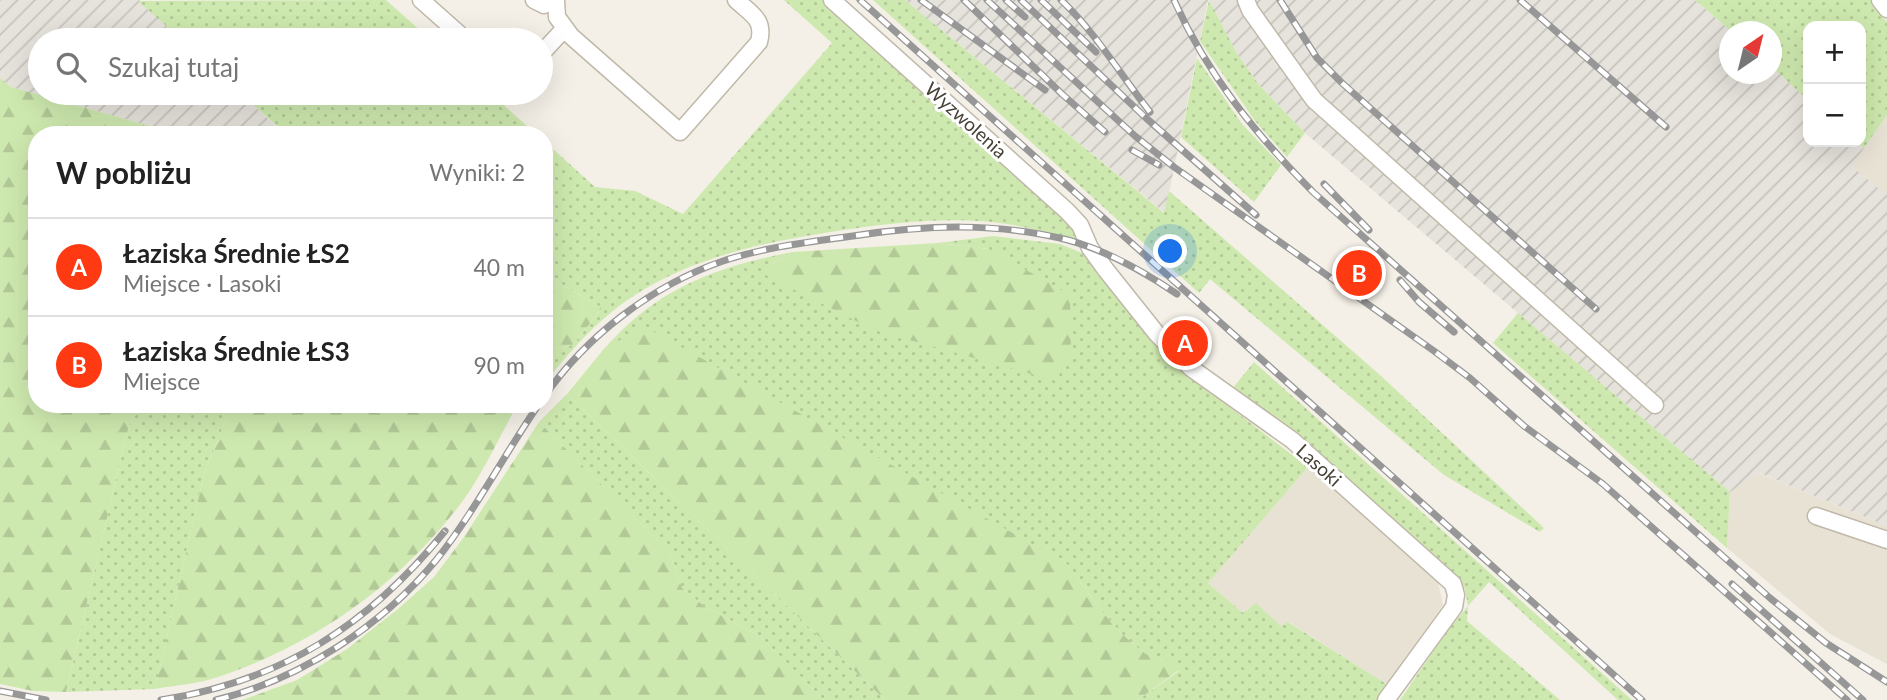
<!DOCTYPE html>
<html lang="pl">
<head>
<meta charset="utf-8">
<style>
  body { margin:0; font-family:Lato,sans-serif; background:#f2f2f2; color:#222 }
  .controls { position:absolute; right:21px; top:21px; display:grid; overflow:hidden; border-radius:14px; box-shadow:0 7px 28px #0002 }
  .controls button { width:63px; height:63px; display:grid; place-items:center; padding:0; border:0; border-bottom:2px solid #e0e0e0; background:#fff; color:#222; font:35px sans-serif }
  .compass { position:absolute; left:1719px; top:21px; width:63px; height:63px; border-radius:50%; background:#fff; box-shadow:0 7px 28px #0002; rotate:35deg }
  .you { position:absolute; left:1171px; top:252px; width:24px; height:24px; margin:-18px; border:5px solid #fff; border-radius:50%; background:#1a73e8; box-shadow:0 0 0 10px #1a73e833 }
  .badge { display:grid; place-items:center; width:46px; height:46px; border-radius:50%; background:#ff3a13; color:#fff; font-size:23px; font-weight:700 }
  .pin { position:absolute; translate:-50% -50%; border:4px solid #fff; box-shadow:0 2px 7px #0006 }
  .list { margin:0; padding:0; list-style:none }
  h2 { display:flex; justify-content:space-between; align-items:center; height:91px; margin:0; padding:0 28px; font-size:30px }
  h2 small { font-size:23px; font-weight:400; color:#767676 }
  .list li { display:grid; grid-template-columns:46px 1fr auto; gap:21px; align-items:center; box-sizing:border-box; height:98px; padding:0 28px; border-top:2px solid #e0e0e0 }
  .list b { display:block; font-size:26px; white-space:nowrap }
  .list p { margin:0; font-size:23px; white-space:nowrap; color:#767676 }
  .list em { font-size:23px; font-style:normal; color:#767676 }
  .icon { flex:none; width:38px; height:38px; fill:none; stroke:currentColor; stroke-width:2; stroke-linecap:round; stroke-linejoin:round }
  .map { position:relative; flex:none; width:1887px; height:700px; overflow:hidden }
  .search { position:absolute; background:#fff; box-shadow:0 7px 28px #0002; left:28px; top:28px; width:525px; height:77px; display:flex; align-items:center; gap:18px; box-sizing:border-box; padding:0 24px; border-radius:38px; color:#767676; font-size:26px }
  .panel { position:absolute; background:#fff; box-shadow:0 7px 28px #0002; left:28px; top:126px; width:525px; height:287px; border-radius:28px }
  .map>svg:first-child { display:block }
</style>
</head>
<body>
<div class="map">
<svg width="1887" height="700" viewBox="0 0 1887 700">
  <defs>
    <pattern id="industrial-furrows" width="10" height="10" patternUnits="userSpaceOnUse" patternTransform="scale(1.75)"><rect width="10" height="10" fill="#e6e2dc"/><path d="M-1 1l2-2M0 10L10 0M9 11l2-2" fill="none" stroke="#c7c3bd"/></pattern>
    <pattern id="green-dots" width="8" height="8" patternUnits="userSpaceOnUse" patternTransform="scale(1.75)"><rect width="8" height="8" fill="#cee9af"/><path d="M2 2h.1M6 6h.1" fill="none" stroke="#b2c997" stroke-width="1.8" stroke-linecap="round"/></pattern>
    <pattern id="forest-firs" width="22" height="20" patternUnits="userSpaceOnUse" patternTransform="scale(1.75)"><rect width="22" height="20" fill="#cee9af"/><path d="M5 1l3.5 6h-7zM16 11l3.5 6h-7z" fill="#b2c997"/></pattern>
  </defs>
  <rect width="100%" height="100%" fill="#f4f0e7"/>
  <path fill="#e8e2d5" d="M1887,115V195L1851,167Z
    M1308,467L1438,582L1443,605L1388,685L1289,622L1281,626L1256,604L1243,613L1208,583Z
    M1759,473L1887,526V664L1830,634L1727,548L1730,492Z"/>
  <path fill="url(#industrial-furrows)" d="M0,0H139L182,40H40V93H240L278,128L273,135H182L11,87L0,78Z
    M905,0H1208L1165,213Z
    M1209,0H1695L1731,31L1730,74H1772V67L1808,100V142H1856L1864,148L1852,167L1887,195V526L1760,473L1730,492L1305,133L1259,85L1236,52Z"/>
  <path fill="url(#green-dots)" d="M386,0L431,40H182L138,1Z
    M784,0H823L1036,189L1075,228L1080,241C1051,234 1022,225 992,222C942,217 891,223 843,230C771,241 697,255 635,295C599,318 570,351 544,384V351L573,345L602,308L544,274V141L595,187L635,191L683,214L832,43Z
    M873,0H905L1164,213L1169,191L1380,375L1544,528L1540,532L1444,475L1210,279L1199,293Z
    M1209,0L1236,52L1259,85L1305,133L1287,157L1255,121L1200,41Z
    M1695,0H1870L1887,22V115L1864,148L1856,142H1861V26H1808V100L1772,67V32L1731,31Z
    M1197,58L1242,124L1281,165L1254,202L1181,137Z
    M240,93H490L537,135H273L278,127Z
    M993,236L1060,244L1087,255L1181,370L1308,467L1208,583L1243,613L1256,603L1281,626L1288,622L1388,685L1380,700H1138L1179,671C1164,654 1159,663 1146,654C1113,631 1090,594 1066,563L603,350C656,289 714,267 792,252L768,266L989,249L938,243Z
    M1518,313L1730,492L1727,548L1493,343Z
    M1254,362L1632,700H1618L1489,582L1468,606L1467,621L1560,700H1400L1448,630L1468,606L1465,589L1455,576L1293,431L1232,389Z
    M567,394L885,700H824L761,637L704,606L682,588L671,554L539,422Z
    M139,404H232L204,474L155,689L66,692L128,429Z"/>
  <path fill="url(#forest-firs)" d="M0,78L11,87L182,135H37V404H139L128,429L66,692L33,691L0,684Z
    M938,243L989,249L1070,295L1071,353L1056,381L874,330L767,276L768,266L792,252Z
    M544,274L602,308L573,345L544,351Z
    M644,326L1066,563C1090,594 1113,631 1146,654C1159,662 1164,655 1179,670L1138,700H885L567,394L603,350Z
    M232,404H518C500,435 483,474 462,502C401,583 315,645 218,677C199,684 176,685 155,689L204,474Z
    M539,422L671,554L682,588L704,606L761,637L824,700H242L297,680L347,649L398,609L434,577L464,537Z"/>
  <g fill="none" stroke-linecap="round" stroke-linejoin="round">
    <defs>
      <path id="minor" d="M421,0L466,40
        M534,0L544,5L553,0
        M556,0L557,17L571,36L680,132L759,42C765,19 751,14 736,0
        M832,0L1067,211L1080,225L1090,248L1106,270L1157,334L1191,368L1292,440L1453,584L1456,595L1454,607L1386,700
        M1246,0L1250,10L1314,100L1655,405
        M1880,0L1887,9
        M541,54L565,28
        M1816,516L1887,540"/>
    </defs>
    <use href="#minor" stroke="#c0b8a9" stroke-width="19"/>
    <use href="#minor" stroke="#fff" stroke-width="16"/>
    <defs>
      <path id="rail" d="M860,0L1642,700
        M921,0L1045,90
        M964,0L1062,94L1105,132
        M987,0L1135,136L1174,167L1434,351L1470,378L1524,426L1603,484L1847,700
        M1006,0L1025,17
        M1021,0L1146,118L1256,215
        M1041,0L1096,52
        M1061,0C1096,33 1120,74 1150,112
        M1174,0C1207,74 1256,135 1313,192L1770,598L1826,643L1887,682
        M1280,0L1317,58L1342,83L1596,309
        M1520,0L1666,127
        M1132,150L1159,165
        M1324,184L1369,230
        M1400,280L1419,302L1454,332
        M544,397C586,336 653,285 723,261C765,247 809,242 853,236C925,225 997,222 1068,240C1108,251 1143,271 1177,294
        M1732,584L1863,700
        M0,691L46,700
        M161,700C282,681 369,625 445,531
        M216,700C301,679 382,626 437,559C475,511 504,455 539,404"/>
    </defs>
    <use href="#rail" stroke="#979797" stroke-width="7"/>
    <use href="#rail" stroke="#fff" stroke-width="4.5" stroke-dasharray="13" stroke-linecap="butt"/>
  </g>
  <g text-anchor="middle" stroke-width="6" stroke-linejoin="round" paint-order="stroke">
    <g font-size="19" fill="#474136" stroke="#fff">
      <text transform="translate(966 120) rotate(42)" y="7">Wyzwolenia</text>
      <text transform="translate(1319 465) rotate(42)" y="7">Lasoki</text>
    </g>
  </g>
</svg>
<div class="controls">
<button>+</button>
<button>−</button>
</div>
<svg class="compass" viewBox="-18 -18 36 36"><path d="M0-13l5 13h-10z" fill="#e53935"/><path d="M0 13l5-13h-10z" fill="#767676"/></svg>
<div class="you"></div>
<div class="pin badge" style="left:1185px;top:343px">A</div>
<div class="pin badge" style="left:1359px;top:273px">B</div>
<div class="search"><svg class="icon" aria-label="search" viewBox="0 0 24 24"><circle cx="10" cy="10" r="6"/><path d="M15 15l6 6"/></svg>Szukaj tutaj</div>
<section class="panel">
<h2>W pobliżu<small>Wyniki: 2</small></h2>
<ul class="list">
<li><span class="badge">A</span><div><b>Łaziska Średnie ŁS2</b><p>Miejsce · Lasoki</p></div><em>40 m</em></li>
<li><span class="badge">B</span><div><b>Łaziska Średnie ŁS3</b><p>Miejsce</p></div><em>90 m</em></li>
</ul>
</section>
</div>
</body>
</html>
